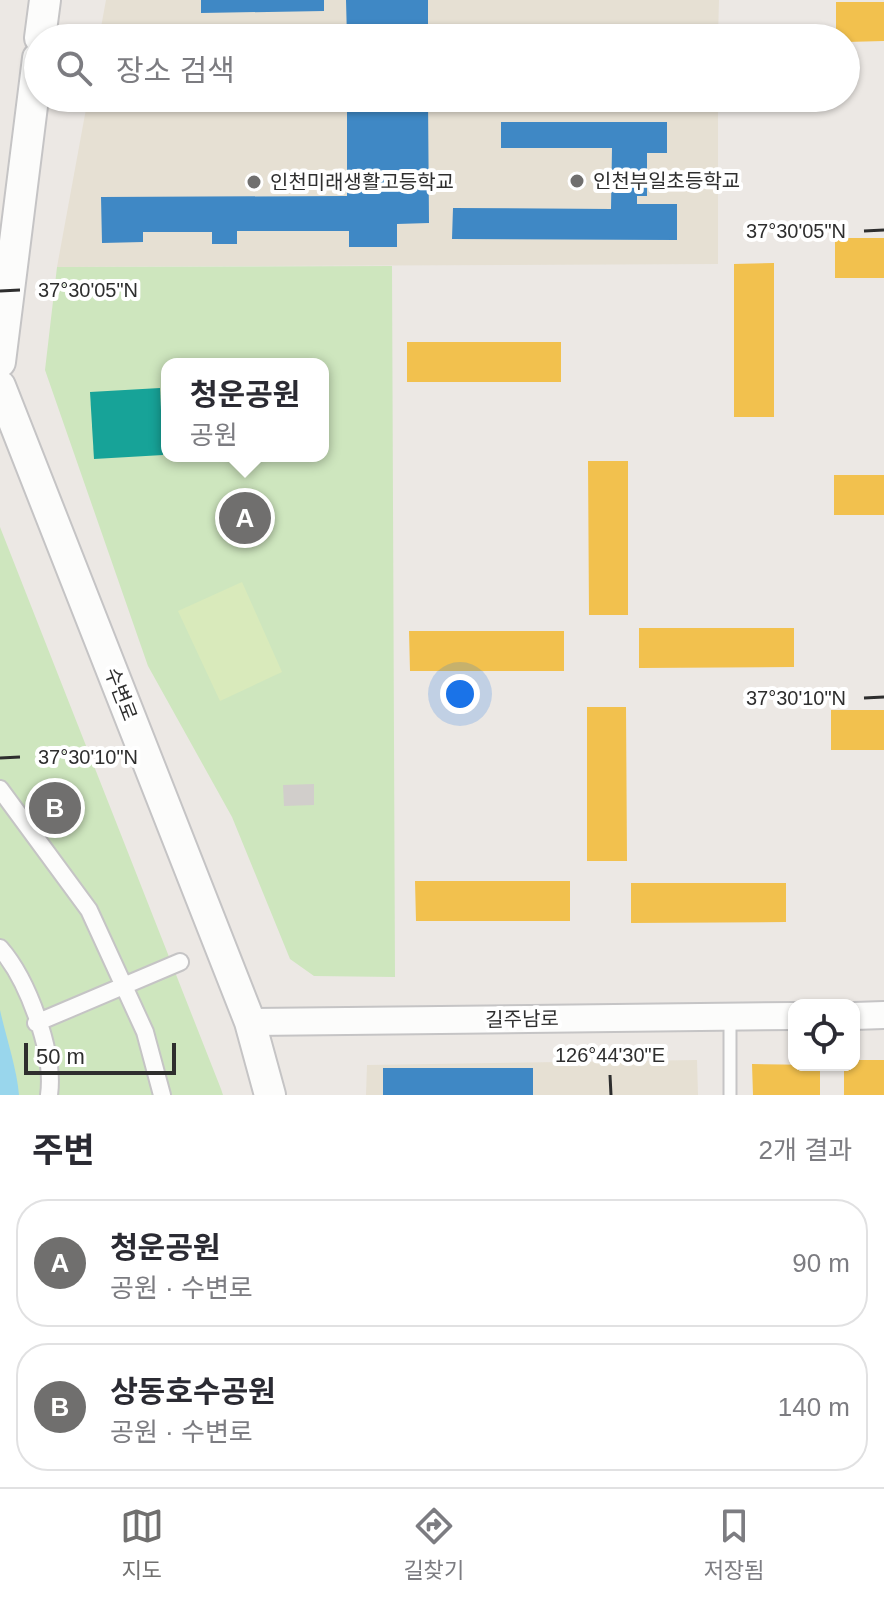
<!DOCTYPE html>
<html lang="ko">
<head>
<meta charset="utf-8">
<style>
  body { margin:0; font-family:Arial,"Noto Sans KR",sans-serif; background:#f7f7f7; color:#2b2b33 }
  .controls { position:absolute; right:24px; bottom:24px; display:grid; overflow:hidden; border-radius:16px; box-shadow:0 2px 6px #0004 }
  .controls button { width:72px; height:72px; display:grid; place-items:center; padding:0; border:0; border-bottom:2px solid #e1e1e2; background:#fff; color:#2b2b33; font:40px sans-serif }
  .scale { position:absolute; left:24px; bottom:20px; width:152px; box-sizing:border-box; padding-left:8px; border:4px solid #2e2e2e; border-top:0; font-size:22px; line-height:28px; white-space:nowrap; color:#2e2e2e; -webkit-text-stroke:6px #fff; paint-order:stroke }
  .you { position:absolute; left:460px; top:694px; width:28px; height:28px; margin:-20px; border:6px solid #fff; border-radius:50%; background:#1a73e8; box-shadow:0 0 0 12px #1a73e833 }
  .badge { display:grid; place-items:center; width:52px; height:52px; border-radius:50%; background:#706f6e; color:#fff; font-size:26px; font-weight:700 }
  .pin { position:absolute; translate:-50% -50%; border:4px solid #fff; box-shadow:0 2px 8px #0006 }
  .popup { position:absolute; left:161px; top:358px; width:168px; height:104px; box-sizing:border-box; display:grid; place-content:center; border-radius:16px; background:#fff; filter:drop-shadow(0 2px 6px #0005); font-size:26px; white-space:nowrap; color:#7c7c81 }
  .popup b { font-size:30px; color:#2b2b33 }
  .popup::after { content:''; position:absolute; left:50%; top:100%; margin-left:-16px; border:16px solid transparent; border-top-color:#fff }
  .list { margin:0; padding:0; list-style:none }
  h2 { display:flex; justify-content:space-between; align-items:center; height:104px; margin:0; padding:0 32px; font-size:34px }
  h2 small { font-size:26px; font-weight:400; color:#7c7c81 }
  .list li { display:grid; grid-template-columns:52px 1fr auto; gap:24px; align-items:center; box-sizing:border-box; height:128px; margin:0 16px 16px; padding:0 16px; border:2px solid #e1e1e2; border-radius:32px }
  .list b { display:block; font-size:30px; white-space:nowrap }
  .list p { margin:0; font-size:26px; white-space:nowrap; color:#7c7c81 }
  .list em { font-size:26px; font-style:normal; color:#7c7c81 }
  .icon { flex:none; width:44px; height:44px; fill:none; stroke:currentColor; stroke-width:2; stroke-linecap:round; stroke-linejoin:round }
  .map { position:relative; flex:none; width:884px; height:1095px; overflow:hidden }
  .search { position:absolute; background:#fff; box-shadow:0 2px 6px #0004; left:24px; right:24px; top:24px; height:88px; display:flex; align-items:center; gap:20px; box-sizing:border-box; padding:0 28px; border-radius:44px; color:#7c7c81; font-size:30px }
  .sheet { height:392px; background:#fff }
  nav { display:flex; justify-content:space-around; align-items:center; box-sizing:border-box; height:112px; border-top:2px solid #e1e1e2; background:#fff; font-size:22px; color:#7c7c81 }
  nav a { display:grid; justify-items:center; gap:4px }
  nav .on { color:#706f6e }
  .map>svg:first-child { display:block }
</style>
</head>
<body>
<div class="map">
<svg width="884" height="1095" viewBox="0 0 884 1095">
  <rect width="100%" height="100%" fill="#ece8e4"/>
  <path fill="#e6e0d3" d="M106,0H719L718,38H99Z
    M88,98H718V264L57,267Z
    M697,1060L698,1095H366L367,1065Z"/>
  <path fill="#cee6be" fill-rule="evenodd" d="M392,266L395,977L314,976L290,959L232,817L148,666L45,370L57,267ZM167,364H323V456H167Z
    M0,527L221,1089L223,1095H0Z"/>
  <path fill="#d9eabb" d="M242,582L282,672L220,701L178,611Z"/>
  <path fill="#99d6ec" d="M0,1010C6,1037 17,1069 19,1095H0Z"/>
  <path fill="#f2c14e" d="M836,2H884V41L846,42V38H836Z
    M835,238H884V278H835Z
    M774,263V417H734V264Z
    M407,342H561V382H407Z
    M588,461H628V615H589Z
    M834,475H884V515H834Z
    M639,628H794V667L639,668Z
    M409,631H564V671H410Z
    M587,707H626L627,861H587Z
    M831,710H884V750H831Z
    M415,881H570V921H416Z
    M631,883H786V922L631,923Z
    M854,1060H884V1095H844V1065H854Z
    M752,1064L820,1065V1095H753Z"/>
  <path fill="#3f88c5" d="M201,0H324V11L201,13Z
    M346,0H428V38H347Z
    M347,98H428L429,223L397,224V247H349V231H237V244H212V232H143V242L102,243L101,197L347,196Z
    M501,122H667V153H647V196H637V204H677V240L452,239L453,208L611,209L612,148H501Z
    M383,1068H533V1095H383Z"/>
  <path fill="#17a398" d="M160,388L163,455L94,459L90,392Z"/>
  <path fill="#d1cecb" d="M314,784V805L284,806L283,785Z"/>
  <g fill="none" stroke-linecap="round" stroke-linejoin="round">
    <defs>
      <path id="service" d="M730,1017V1095"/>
      <path id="pedestrian" d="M0,789L89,910L145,1032L162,1095
        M0,948C28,980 55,1053 49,1095
        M36,1023L180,962"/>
      <path id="tertiary" d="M854,1016L884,1015
        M250,1022L794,1016"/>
      <path id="secondary" d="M40,38L45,0
        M0,362L38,58
        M0,386L250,1022L270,1095"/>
    </defs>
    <use href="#service" stroke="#c5c4c5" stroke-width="15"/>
    <use href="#pedestrian" stroke="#c5c4c5" stroke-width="20"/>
    <use href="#tertiary" stroke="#c5c4c5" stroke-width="30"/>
    <use href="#secondary" stroke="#c5c4c5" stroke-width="34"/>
    <use href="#service" stroke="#fcfcfb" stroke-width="11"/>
    <use href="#pedestrian" stroke="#fcfcfb" stroke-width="16"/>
    <use href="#tertiary" stroke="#fcfcfb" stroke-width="26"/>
    <use href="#secondary" stroke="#fcfcfb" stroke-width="30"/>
  </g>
  <path fill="none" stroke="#2e2e2e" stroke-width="3" d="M864,231L884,230M0,291L20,290M864,698L884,697M0,758L20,757M610,1075L611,1095"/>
  <g fill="#706f6e" stroke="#fff" stroke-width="3">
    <circle cx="577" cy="181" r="8"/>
    <circle cx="254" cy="182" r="8"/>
  </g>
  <g text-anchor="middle" stroke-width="8" stroke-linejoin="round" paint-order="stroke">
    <g font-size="20" fill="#2e2e2e" stroke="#fff" text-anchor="start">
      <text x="593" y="188">인천부일초등학교</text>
      <text x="270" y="189">인천미래생활고등학교</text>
    </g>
    <g font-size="20" fill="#2e2e2e" stroke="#fff">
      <text transform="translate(121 694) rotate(69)" y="7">수변로</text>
      <text transform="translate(522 1019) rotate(-1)" y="7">길주남로</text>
    </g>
  </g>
  <g font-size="20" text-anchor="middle" fill="#2e2e2e" stroke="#fff" stroke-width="8" stroke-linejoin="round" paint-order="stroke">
    <text x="796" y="238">37°30'05"N</text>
    <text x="88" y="297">37°30'05"N</text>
    <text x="796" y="705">37°30'10"N</text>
    <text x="88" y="764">37°30'10"N</text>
    <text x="610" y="1062">126°44'30"E</text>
  </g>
</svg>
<div class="controls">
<button><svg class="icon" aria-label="locate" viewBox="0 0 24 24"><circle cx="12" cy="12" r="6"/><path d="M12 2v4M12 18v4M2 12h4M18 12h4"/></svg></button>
</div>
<div class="scale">50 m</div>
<div class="you"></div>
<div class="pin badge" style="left:245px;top:518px">A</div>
<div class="popup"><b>청운공원</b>공원</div>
<div class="pin badge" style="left:55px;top:808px">B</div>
<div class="search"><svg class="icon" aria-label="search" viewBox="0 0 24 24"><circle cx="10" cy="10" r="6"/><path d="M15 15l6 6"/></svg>장소 검색</div>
</div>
<section class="sheet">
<h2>주변<small>2개 결과</small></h2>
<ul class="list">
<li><span class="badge">A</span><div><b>청운공원</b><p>공원 · 수변로</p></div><em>90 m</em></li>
<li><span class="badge">B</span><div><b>상동호수공원</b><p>공원 · 수변로</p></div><em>140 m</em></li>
</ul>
</section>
<nav>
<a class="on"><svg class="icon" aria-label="map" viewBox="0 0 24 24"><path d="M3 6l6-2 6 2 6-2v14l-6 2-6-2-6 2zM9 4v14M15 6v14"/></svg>지도</a>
<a><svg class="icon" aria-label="directions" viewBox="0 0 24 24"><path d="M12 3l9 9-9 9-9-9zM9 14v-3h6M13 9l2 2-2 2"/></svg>길찾기</a>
<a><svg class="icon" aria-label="saved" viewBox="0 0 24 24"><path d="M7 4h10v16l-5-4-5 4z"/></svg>저장됨</a>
</nav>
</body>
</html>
